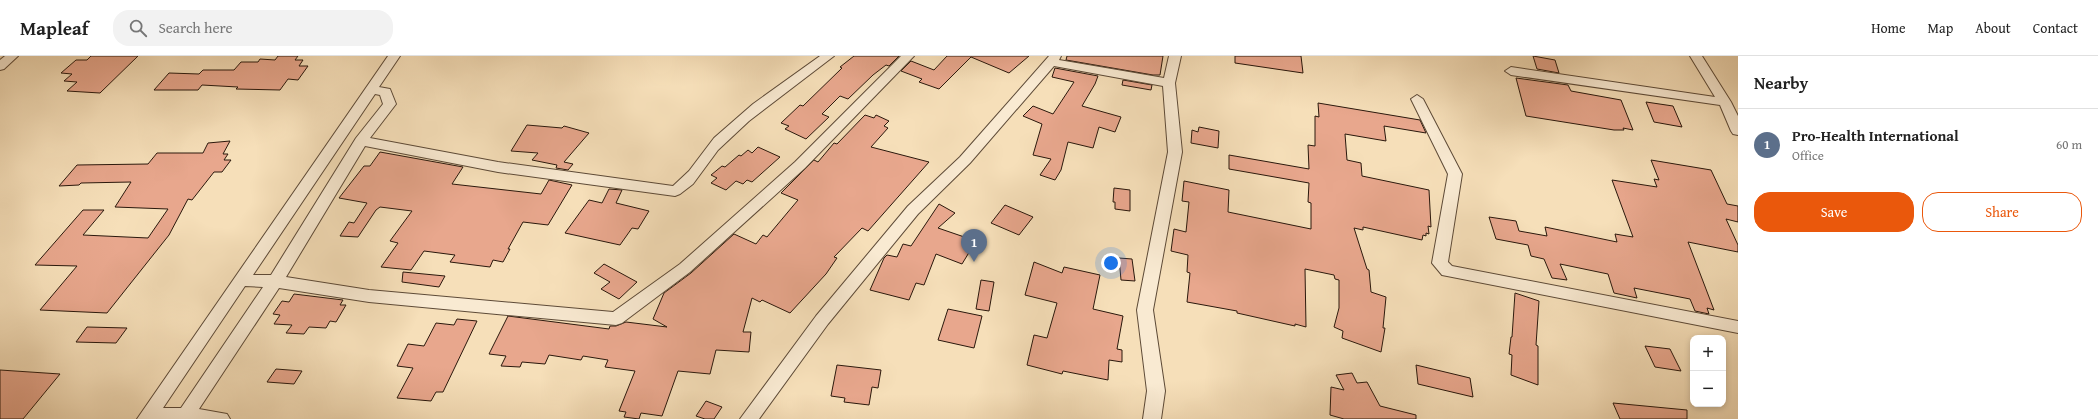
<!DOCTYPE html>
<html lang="en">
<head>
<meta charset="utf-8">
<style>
  body { margin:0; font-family:"Gentium Book Plus",serif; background:#f2f2f2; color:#222 }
  .controls { position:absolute; right:12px; bottom:12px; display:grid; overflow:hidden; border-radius:8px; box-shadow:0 2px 6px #0003 }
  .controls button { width:36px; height:36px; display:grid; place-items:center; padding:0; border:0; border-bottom:1px solid #e0e0e0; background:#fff; color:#222; font:20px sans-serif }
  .you { position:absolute; left:1111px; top:207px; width:14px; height:14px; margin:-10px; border:3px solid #fff; border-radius:50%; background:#1a73e8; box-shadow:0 0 0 6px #1a73e833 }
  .badge { display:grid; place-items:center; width:26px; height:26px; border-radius:50%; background:#ea580c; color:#fff; font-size:13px; font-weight:700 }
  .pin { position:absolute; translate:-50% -33px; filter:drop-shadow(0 1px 2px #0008) }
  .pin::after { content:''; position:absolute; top:21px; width:14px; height:12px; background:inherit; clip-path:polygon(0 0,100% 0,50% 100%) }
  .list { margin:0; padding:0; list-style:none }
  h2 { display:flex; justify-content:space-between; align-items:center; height:52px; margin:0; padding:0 16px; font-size:17px }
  h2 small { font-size:13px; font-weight:400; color:#767676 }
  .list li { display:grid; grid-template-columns:26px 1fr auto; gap:12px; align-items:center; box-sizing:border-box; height:72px; padding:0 16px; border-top:1px solid #e0e0e0 }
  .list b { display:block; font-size:15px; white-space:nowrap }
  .list p { margin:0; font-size:13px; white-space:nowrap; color:#767676 }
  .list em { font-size:13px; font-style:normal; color:#767676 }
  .actions { display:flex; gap:8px; padding:12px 16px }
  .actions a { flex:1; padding:9px 0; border:1px solid #ea580c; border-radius:16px; text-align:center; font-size:14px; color:#ea580c }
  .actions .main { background:#ea580c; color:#fff }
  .icon { flex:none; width:22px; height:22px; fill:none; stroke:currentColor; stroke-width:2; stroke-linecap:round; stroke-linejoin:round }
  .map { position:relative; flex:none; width:1738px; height:363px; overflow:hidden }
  header { display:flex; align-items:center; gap:24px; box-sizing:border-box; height:56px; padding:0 20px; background:#fff; border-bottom:1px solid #e0e0e0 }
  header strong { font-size:19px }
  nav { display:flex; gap:22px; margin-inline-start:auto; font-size:14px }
  .search { width:280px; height:36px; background:#f2f2f2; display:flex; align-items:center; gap:10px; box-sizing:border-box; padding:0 14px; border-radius:16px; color:#767676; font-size:15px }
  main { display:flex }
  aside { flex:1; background:#fff }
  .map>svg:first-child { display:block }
</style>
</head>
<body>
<header>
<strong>Mapleaf</strong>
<div class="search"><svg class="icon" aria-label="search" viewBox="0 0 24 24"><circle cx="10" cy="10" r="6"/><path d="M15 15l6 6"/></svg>Search here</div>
<nav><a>Home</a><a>Map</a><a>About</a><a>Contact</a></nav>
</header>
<main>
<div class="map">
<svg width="1738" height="363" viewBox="0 0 1738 363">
  <rect width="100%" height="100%" fill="#f6dfb9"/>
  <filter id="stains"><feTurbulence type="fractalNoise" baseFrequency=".005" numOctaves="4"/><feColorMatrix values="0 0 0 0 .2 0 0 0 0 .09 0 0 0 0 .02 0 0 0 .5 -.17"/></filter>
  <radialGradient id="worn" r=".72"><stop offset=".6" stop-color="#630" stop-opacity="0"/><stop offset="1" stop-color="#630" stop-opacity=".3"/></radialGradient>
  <path fill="#e8a78d" stroke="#2a180c" d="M91,0H138L100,37L67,35L77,26L64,25L72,18L61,17L76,4H87Z
    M278,0H298L295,4H303L299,10H308L298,24L288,23L280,34L236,33L238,31L202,29L198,34H154L169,17L199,18L203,14H234L241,6H258L260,3L275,4Z
    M854,0H899L889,10L886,9L873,19L848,43L840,40L822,58L829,61L806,83L785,73L789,70L781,67L800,49L803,50L842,12L840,11Z
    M947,0H1029L1009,17L971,1L939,33L919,26L922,23L901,15L911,5L934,14Z
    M1067,0H1163L1160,19H1153L1066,4Z
    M1235,0H1301L1303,17L1235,7Z
    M1533,0L1555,4L1559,17L1537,13Z
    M1055,12L1098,20L1095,28L1082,50L1121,61L1115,76L1099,71L1093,92L1068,86L1061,114L1055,124L1040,119L1051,103L1033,99L1042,68L1023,60L1033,50L1053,58L1074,26L1052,21Z
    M1516,22L1568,29L1571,35L1621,44L1633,74L1623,72L1624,74H1614L1526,60Z
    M1123,24L1152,29L1151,34L1122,29Z
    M1646,46L1673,50L1682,71L1654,66Z
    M1318,47L1420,64L1426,77L1384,70L1386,85L1345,78L1347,104L1361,107L1362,120L1429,134L1431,171L1428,170L1429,178L1426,177V180L1423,179L1422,184L1363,171V174L1354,172L1367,213L1369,214L1371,236L1386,241L1383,272H1385L1381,296L1342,282L1343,275L1334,271L1339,252V224L1335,223L1334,219L1305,213L1306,271L1295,268V270L1237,257V255L1187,246L1190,217L1187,216L1188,199L1171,195L1174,173L1186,176L1189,146L1182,145L1184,125L1229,134L1228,156L1311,173V147L1308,146L1309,127L1229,113V99L1309,113L1308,89L1315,90V60L1319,61Z
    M865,59L874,62L876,59L889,65L884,70L888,72L871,91L929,106L868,175L862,172L834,201L837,202L826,218L790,257L762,244L760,246L752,242L743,276H751L749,296L716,294L710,318L678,315L662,360L641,357L639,363L624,361L626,356L619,355L635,315L605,311L608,304L583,300L581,304L549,299L545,308L522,306L520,311L501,310L506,300L489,298L508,260L609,273L610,270H616L626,266L667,271L653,263L664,237L691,217L734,178L756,188L763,179L767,181L798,144L781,137L814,104L818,106L834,87L837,88Z
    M527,69L562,72L564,70L589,77L564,106L573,108L568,114L556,112L557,109L532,104L538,97L511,95Z
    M1199,71L1219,75L1218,92L1191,87L1192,74L1198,76Z
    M230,85L223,98H228L224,104H231L222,116H214L192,144L188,143L169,179L107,257L40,254L77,210L35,209L83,154H104L83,179L148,182L168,153L115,151L131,126L81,127L79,129L59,130L77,109L148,108L157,97H203L208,87Z
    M758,91L780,101L752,126L747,124L743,128L736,125L726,134L711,127L717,122L711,119L722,110L725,111L739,99L741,100L748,94L752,97Z
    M380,96L463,111L452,128L541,138L549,124L572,129L548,169L523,166L508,193H510L503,206L493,204L490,211L450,206L455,199L424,195L411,214L381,211L398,187L390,185L412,155L380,151L376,154L358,181L340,180L349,166L354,167L367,147L339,142L364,110H370Z
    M1651,104L1711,114L1727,148L1738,150V166L1726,163L1738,189V196L1688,186L1714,254L1707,252L1709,258L1695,255L1690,243L1634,232L1637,242L1614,237L1608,218L1560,208L1567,224L1552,222L1544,203L1531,200L1528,189L1496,183L1489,161L1516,165L1519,175L1547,180L1545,171L1617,186L1615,178L1633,181L1612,124L1657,131L1654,123L1659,124Z
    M1114,132L1130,134V155L1115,153V146H1113Z
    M609,133L622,134L616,147L649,155L638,173L632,172L620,189L565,177L589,144L602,147Z
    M939,148L955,157L938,172L976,185L962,208L936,198L924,229L916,227L909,244L870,234L884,202L887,199L897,201L903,188L911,190Z
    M1005,149L1033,161L1019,179L991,167Z
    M1119,202L1132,203L1135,225L1121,224Z
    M1034,206L1062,217L1064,211L1100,219L1093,253L1123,260L1117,293L1122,294V306L1109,304L1108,324L1063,315L1062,318L1027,309L1034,279L1047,282L1057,247L1025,239Z
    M604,208L637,226L619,243L601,233L610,226L594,217Z
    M403,216L445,220L439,231L402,226Z
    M981,224L994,226L989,255L976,253Z
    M1515,237L1539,245L1536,289L1538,290V329L1511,319L1512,299L1509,298L1511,281H1512Z
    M294,238L343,244L340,249H346L336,266L330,265L326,272L309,271L304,278L286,277L292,269L274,268L280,259L273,258L282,245L289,246Z
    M948,253L982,260L974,292L938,284Z
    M457,263L477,265L443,336H436L431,345L397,342L413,312L397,310L408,288L424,290L436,267L454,269Z
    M87,271L127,272L116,287L76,286Z
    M1645,290L1670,293L1681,315L1655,311Z
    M837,309L881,314L878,332L872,331L869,349L844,346L845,342L831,340Z
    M1416,309L1470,322L1473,341L1418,328Z
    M276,313L302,315L294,328L267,326Z
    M0,314L60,318L23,363H0Z
    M1352,317L1357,327L1367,326L1380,350L1416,359V363H1344L1330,359L1331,331L1344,334L1336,319Z
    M706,345L722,351L714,363H705L696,360Z
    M1613,347L1687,354V363H1620Z"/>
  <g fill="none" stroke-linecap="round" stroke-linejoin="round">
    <defs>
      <path id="minor" d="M5,0H18L4,13L0,14V4Z
        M388,0H400L379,31L390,33L396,48L370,82L498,106L673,130L689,115L714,82L753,48L820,0H834L749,65L718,94L693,128L680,138L675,140L498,116L365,90L286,221L369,234L613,256L680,208L795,106L901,0H914L805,112L690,216L622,267L616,269L369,246L279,232L199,353L227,358L230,363H137ZM375,38L380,39L383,48L356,82L271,219H253ZM245,230L263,231L181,352H163Z
        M1049,0H1061L1059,4L1164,22L1169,0H1181L1175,27L1182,96L1153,254L1165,335L1161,363H1143L1147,335L1137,254L1168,96L1163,30L1054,10L970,107L918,158L828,268L759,363H740L816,260L908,150L960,101Z
        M1690,0H1702L1731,46L1738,60V79L1733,78L1731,75L1720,49L1511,19L1505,15L1511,11L1715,41Z
        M1417,39L1423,43L1462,118L1448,206L1452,210L1738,265V277L1442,219L1432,207L1448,118L1411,43Z"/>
    </defs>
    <use href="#minor" stroke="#5d4a37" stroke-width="2"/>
    <use href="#minor" fill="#f9ead2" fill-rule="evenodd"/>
  </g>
  <rect width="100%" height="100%" filter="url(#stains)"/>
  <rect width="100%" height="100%" fill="url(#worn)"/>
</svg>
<div class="controls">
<button>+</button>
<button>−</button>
</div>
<div class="you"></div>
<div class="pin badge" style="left:974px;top:206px;background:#5c6f8a">1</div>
</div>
<aside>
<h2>Nearby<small></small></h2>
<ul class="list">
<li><span class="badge" style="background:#5c6f8a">1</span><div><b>Pro-Health International</b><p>Office</p></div><em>60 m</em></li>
</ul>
<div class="actions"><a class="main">Save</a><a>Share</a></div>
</aside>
</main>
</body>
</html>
